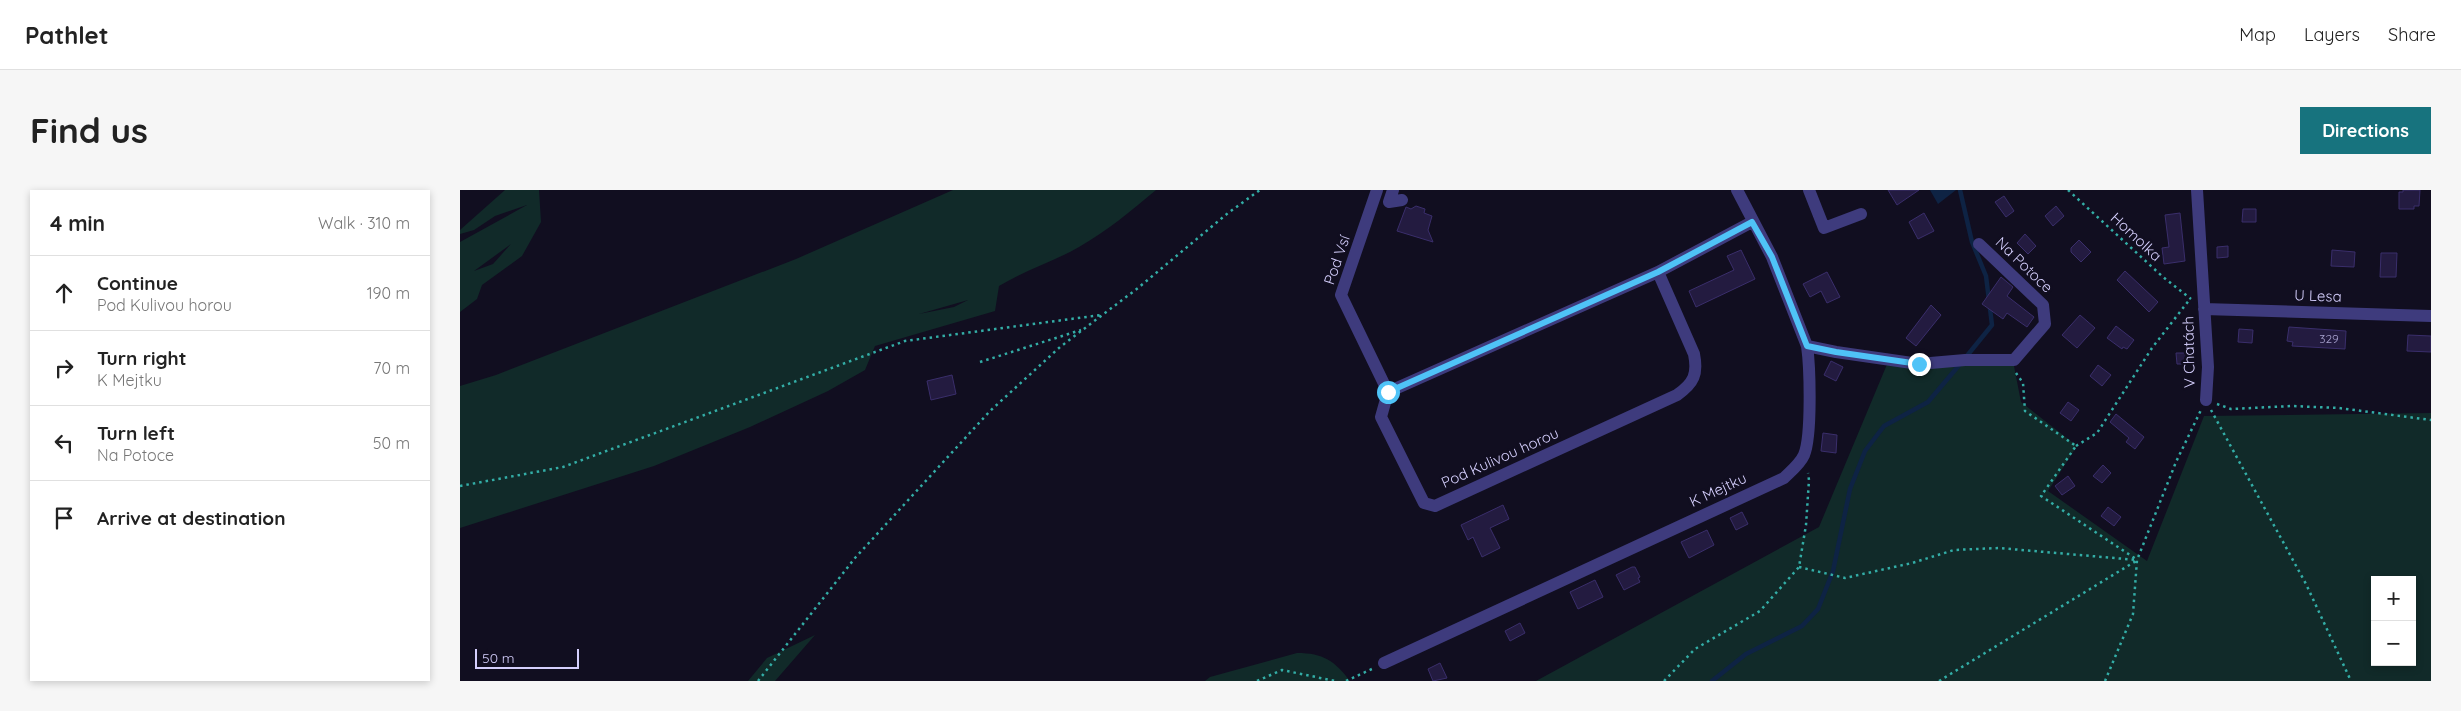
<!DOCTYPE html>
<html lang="en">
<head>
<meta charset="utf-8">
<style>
  body { margin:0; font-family:Quicksand,sans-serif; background:#f6f6f6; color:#222 }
  .controls { position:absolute; right:15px; bottom:15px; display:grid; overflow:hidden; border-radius:0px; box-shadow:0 2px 8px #0003 }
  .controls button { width:45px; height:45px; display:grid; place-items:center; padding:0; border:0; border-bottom:1px solid #e0e0e0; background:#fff; color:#222; font:25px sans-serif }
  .scale { position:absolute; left:15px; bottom:12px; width:104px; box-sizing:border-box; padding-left:5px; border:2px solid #d5cffd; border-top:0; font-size:14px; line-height:18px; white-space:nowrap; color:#d5cffd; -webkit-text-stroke:4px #110e20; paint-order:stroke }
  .stop { position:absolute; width:15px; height:15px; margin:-11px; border:4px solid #4fc3f7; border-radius:50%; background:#fff }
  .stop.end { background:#4fc3f7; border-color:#fff; box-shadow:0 1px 5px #0008 }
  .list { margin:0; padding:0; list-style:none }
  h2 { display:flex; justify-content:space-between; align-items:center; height:65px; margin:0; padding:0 20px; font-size:21px }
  h2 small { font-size:16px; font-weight:400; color:#767676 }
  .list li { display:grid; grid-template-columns:32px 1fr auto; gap:15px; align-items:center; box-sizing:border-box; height:75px; padding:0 20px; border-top:1px solid #e0e0e0 }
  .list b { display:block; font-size:19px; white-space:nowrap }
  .list p { margin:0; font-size:16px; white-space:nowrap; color:#767676 }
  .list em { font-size:16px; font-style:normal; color:#767676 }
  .icon { flex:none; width:28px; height:28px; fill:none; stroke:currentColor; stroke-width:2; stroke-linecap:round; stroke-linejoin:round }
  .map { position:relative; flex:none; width:1971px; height:491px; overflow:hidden; border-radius:0px }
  header { display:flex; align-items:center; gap:30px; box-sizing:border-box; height:70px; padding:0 25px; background:#fff; border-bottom:1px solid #e0e0e0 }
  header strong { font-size:24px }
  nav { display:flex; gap:28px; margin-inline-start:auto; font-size:18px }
  .intro { display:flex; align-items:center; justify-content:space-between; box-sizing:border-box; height:120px; padding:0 30px }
  h1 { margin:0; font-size:35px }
  .button { padding:12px 22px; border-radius:0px; background:#17737e; color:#fff; font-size:18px; font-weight:700 }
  main { display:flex; gap:30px; padding:0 30px }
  aside { flex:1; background:#fff; border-radius:0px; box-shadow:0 2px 8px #0003 }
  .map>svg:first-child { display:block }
</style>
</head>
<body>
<header>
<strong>Pathlet</strong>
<nav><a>Map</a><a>Layers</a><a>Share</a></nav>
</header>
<div class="intro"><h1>Find us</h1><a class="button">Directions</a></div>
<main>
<aside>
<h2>4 min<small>Walk · 310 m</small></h2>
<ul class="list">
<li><svg class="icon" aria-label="ahead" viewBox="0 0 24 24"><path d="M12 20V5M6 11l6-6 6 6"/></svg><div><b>Continue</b><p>Pod Kulivou horou</p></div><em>190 m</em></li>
<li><svg class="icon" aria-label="right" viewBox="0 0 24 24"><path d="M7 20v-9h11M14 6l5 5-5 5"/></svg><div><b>Turn right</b><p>K Mejtku</p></div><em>70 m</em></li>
<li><svg class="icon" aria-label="left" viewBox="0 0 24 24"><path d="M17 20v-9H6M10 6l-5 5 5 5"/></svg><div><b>Turn left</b><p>Na Potoce</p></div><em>50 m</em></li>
<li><svg class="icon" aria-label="arrive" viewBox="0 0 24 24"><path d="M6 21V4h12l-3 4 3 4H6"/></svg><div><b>Arrive at destination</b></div></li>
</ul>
</aside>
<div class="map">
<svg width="1971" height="491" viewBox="0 0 1971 491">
  <rect width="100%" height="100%" fill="#110e20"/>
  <path fill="#112a29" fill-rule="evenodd" d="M45,0H79L81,32L62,66L22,95L17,109L0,122V52L67,15L35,26L14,40L0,44V40ZM51,54L33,74L14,81Z
    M493,0H696C671,21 647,41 619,57C593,72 565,80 539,96L535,121L415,156L405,180L368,201L290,237L194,276L0,338V196L36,185L336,69ZM508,110L494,117L459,124Z
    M1553,171L1561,212L1617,256L1588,301L1687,371L1744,226L1971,223V491H1076L1359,337L1428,172ZM1915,390H1952V472H1915Z
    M355,445L315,491H288L307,468Z
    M837,463C863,463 875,471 890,491H745L750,487Z"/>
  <path fill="#0e2344" d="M1470,0H1496L1478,14Z"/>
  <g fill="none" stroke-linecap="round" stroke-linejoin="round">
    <path stroke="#0e2344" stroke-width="4.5" d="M1500,0L1512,52L1526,86L1532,135L1506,167
      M1252,491L1286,464L1342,436L1358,419L1373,381L1390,299L1405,261L1424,236L1468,212L1501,173"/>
  </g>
  <path fill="#231b40" stroke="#3a2e6b" d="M1428,0H1459L1437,15Z
    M1943,0H1960L1959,16H1954V19H1939V2H1943Z
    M1544,6L1554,21L1546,27L1535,12Z
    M956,16L965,19L964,23L972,26L968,40L973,52L937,41L946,17L951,19Z
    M1596,16L1604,26L1593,36L1585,26Z
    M1783,19H1796V32H1782Z
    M1464,23L1474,41L1458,49L1449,32Z
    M1720,23L1725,71L1704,74L1702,58L1709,57L1705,25Z
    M1565,44L1576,56L1568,64L1557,53Z
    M1619,50L1631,62L1621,72L1611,62V58Z
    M1768,56V67L1757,68V57Z
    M1281,60L1295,89L1236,117L1229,101L1274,80L1267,66Z
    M1872,60L1895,62L1894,77L1871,76Z
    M1921,63H1937L1936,87H1920Z
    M1665,81L1698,112L1689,122L1657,90Z
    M1367,82L1380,107L1367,113L1361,101L1350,107L1343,94Z
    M1541,87L1553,97L1547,106L1574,127L1567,137L1547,123L1543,129L1522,114Z
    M1471,115L1481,125L1456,156L1446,148Z
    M1620,125L1635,138L1617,158L1602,145Z
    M1656,136L1674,150L1667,159L1663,157L1662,159L1647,148Z
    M1829,137L1886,141L1885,159L1832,156L1833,152L1827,151Z
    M1779,139L1793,140L1792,153L1778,152Z
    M1948,145L1971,146V162L1947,161Z
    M1716,163H1729V174H1717Z
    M1371,171L1383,177L1376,191L1364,185Z
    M1638,175L1651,185L1642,196L1630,186Z
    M492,185L496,204L471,210L467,191Z
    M1608,212L1619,220L1611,231L1600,223Z
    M1656,224L1684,247L1675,259L1666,252L1669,248L1650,232Z
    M1363,243L1377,245L1376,263L1361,261Z
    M1643,275L1651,283L1642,293L1633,286Z
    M1608,286L1615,296L1602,305L1595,296Z
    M1043,315L1049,329L1030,338L1040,358L1022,367L1013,347L1008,350L1001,335Z
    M1648,317L1661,327L1654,336L1641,326Z
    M1282,322L1288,334L1276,340L1270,328Z
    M1247,340L1254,355L1229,368L1221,352Z
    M1172,377H1175L1180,387L1178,388L1180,392L1164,400L1156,385Z
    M1135,390L1143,407L1118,419L1110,402Z
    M1060,433L1065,443L1050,451L1045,441Z
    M980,473L987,488L973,491L968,479Z"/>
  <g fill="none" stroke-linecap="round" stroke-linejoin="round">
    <path stroke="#33ada6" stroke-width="2.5" stroke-dasharray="2.5 4" stroke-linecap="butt" d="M1608,0L1703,87L1731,109
      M520,172L621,140
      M1556,183L1563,193L1565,221L1616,256L1581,306L1676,369
      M1757,214L1771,219L1832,216L1879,218L1971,230
      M1751,220L1846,394L1891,491
      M1616,256L1637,243L1692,158L1730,109
      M0,296L103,277L445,151L641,125
      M1339,377L1385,388L1452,373L1494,360L1539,358L1677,370
      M298,491L395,368L530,221L600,157L678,98L768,23L800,0
      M797,491L822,480L875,491
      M886,491L914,478
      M1204,491L1235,459L1300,421L1339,377L1346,335L1349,290L1348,283
      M1479,491L1676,371
      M1645,491L1673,424L1677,370L1716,272L1741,220"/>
    <path stroke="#3e3b7d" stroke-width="12" d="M917,0L881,105L928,202
      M933,0L929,12L942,10
      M1349,0L1364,38L1401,24
      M1737,0L1748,177L1746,210
      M1198,82L1234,164C1238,184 1234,193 1217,205L975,316L964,313L921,227L928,202L1198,82L1292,32
      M1744,119L1971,126
      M1347,156L1376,162L1459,174L1505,170H1554L1585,134L1583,115L1519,54
      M924,473L1324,288C1331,281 1340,274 1344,265C1352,246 1350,177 1347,156L1312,67L1277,0"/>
  </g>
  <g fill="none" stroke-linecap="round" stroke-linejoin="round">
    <path stroke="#4fc3f7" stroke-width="6" d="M928,202L1198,82L1292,32L1312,67L1347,156L1376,162L1459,174"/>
  </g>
  <g text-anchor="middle" stroke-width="5" stroke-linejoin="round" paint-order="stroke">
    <g font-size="12" fill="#a8a2ce">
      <text x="1869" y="153">329</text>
    </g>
    <g font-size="15" fill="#d5cffd" stroke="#110e20">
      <text transform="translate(1676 47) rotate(43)" y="5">Homolka</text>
      <text transform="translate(877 70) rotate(-71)" y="5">Pod Vsí</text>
      <text transform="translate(1564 75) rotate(44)" y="5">Na Potoce</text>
      <text transform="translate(1858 106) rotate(2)" y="5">U Lesa</text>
      <text transform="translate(1729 162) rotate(-91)" y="5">V Chatách</text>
      <text transform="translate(1040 268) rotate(-24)" y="5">Pod Kulivou horou</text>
      <text transform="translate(1258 300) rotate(-25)" y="5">K Mejtku</text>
    </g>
  </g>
</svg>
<div class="controls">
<button>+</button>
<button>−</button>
</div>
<div class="scale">50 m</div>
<div class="stop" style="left:928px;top:202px"></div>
<div class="stop end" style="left:1459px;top:174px"></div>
</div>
</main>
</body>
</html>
